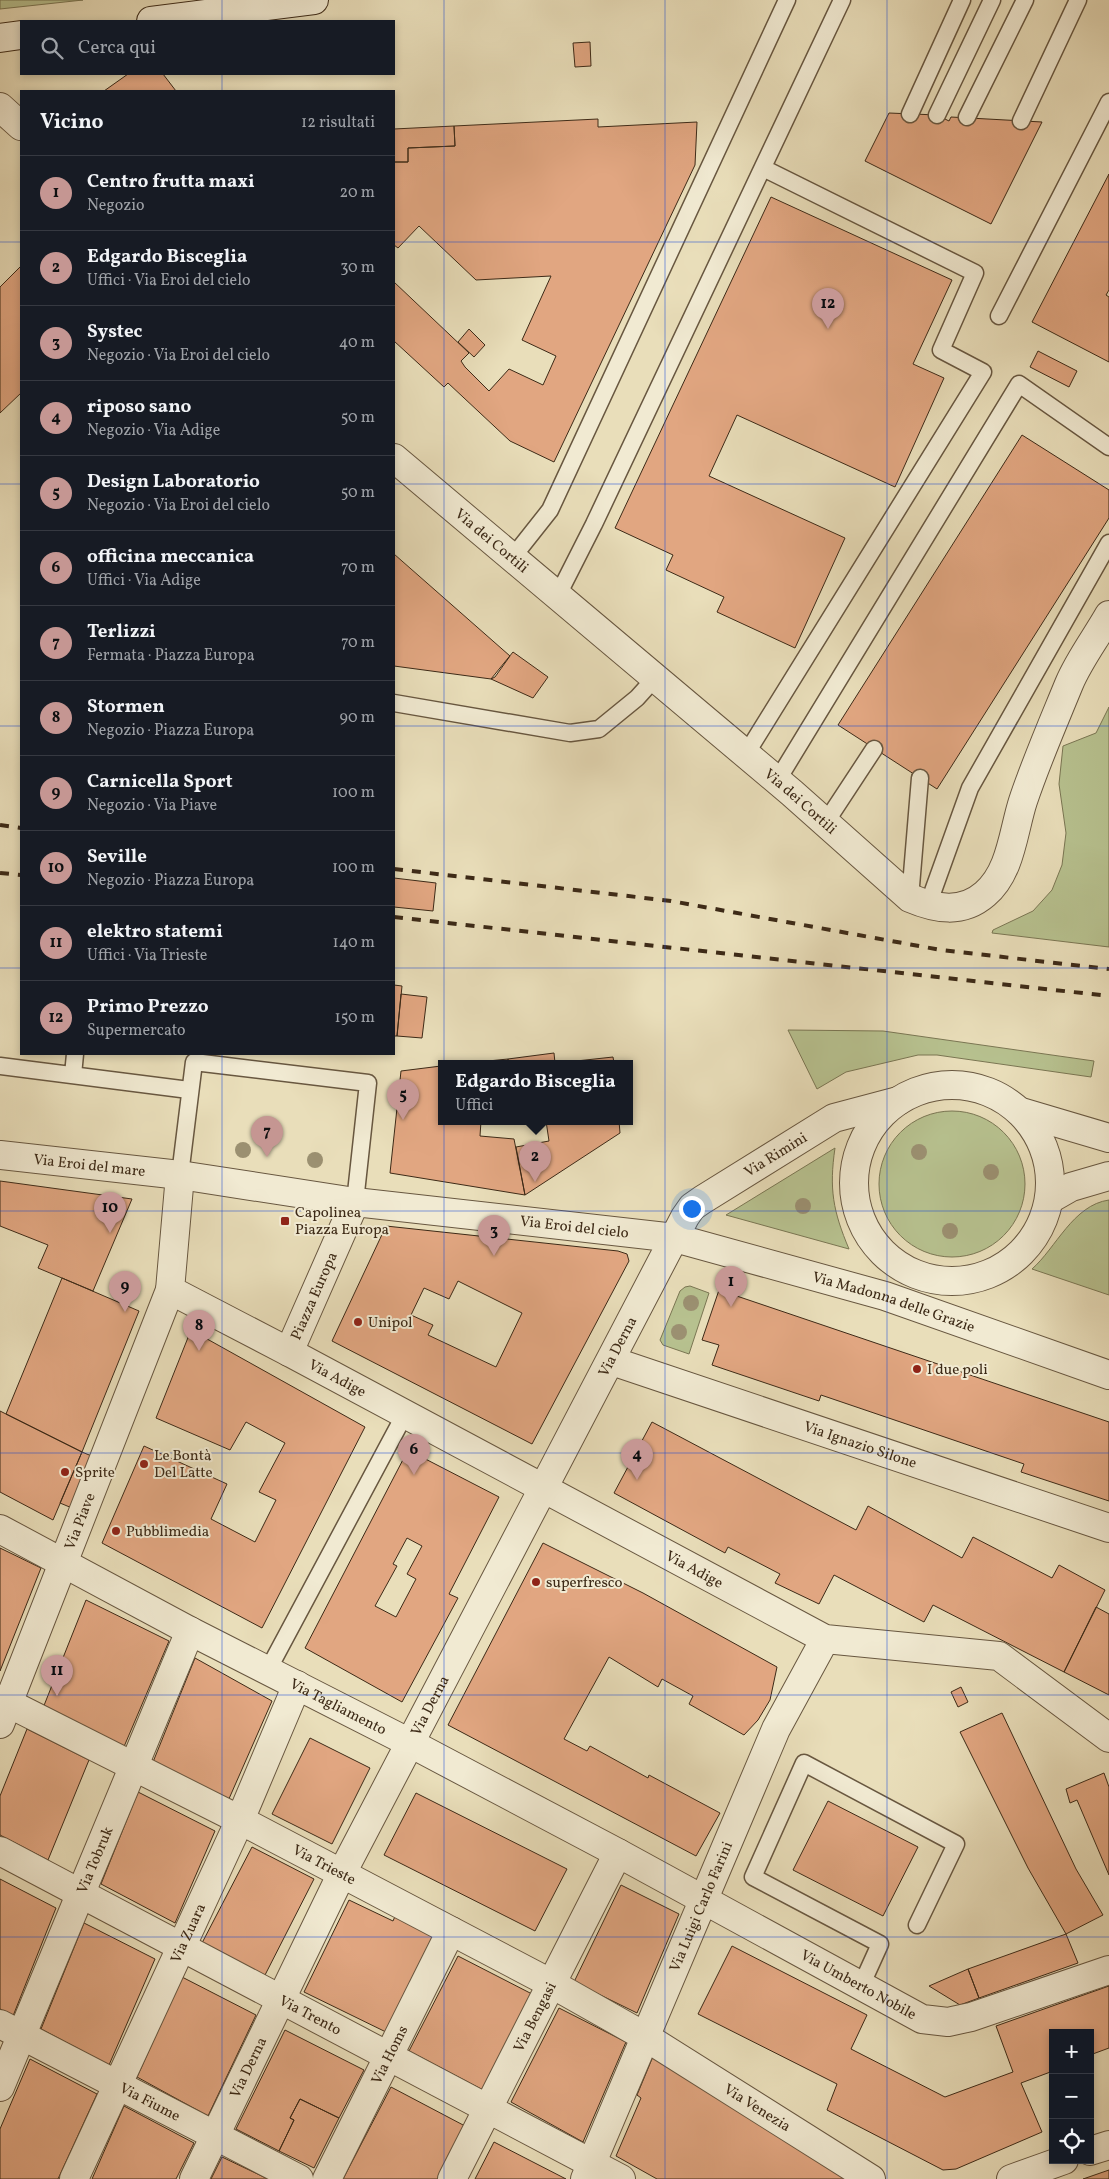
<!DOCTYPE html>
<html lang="it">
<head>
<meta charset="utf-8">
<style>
  body { margin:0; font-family:Vollkorn,serif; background:#242831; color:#f1f3f6 }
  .controls { position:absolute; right:15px; bottom:15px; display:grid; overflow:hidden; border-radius:0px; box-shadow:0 2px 8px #0003 }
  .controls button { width:45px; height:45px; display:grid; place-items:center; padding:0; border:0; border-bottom:1px solid #363941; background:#171b24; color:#f1f3f6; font:25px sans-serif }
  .you { position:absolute; left:691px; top:1208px; width:18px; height:18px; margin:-12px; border:4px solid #fff; border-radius:50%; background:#1a73e8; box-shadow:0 0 0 8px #1a73e833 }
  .badge { display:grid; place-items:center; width:32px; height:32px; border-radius:50%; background:#c59692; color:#111; font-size:16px; font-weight:700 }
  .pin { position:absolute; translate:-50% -41px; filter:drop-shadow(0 1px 2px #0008) }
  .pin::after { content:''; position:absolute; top:26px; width:18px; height:15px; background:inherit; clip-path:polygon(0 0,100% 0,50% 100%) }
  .popup { position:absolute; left:438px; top:1060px; width:195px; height:65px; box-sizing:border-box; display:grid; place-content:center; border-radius:0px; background:#171b24; filter:drop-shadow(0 1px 4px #0005); font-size:16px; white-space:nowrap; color:#9ea1a6 }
  .popup b { font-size:19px; color:#f1f3f6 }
  .popup::after { content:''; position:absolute; left:50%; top:100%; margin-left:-10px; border:10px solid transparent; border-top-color:#171b24 }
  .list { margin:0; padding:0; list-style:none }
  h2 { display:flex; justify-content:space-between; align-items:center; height:65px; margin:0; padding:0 20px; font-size:21px }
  h2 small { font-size:16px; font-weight:400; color:#9ea1a6 }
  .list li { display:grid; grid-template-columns:32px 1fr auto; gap:15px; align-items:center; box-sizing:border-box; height:75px; padding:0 20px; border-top:1px solid #363941 }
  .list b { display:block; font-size:19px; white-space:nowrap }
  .list p { margin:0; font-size:16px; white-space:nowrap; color:#9ea1a6 }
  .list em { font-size:16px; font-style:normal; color:#9ea1a6 }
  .icon { flex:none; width:28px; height:28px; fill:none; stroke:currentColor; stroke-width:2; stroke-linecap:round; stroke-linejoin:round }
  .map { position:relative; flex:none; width:1109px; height:2179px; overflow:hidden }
  .search { position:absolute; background:#171b24; box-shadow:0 2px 8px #0003; left:20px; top:20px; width:375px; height:55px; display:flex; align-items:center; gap:12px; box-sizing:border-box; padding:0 18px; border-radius:0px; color:#9ea1a6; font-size:19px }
  .panel { position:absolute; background:#171b24; box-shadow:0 2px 8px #0003; left:20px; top:90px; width:375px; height:965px; border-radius:0px }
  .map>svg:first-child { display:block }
</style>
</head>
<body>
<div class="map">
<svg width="1109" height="2179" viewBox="0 0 1109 2179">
  <rect width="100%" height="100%" fill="#e9deba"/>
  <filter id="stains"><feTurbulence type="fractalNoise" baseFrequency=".004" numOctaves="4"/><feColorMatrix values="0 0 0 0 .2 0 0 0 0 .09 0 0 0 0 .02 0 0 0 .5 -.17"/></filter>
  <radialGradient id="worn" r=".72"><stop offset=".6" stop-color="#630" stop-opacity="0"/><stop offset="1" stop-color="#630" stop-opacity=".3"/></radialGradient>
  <path fill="#b7c18f" stroke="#7a7653" d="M0,0H83L0,9Z
    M1109,707V947L992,933L993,930L1033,911L1052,890L1062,865L1066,833L1059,784L1063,746L1096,733Z
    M788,1030L883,1031L1094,1061L1091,1077L937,1055H918L846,1072L817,1089Z
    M879 1184a73 73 0 1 1 146 0a73 73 0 1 1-146 0Z
    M835,1148C829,1189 833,1211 849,1249L726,1215Z
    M1109,1200V1295L1032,1269C1056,1248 1073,1205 1109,1200Z
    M690,1286L709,1293L689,1354L663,1345L660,1340L680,1291L685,1287Z"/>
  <path fill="#e1a681" stroke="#3d2a17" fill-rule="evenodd" d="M590,42L591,66L575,67L573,43Z
    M128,74H163L176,91H104Z
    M889,113L937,115L949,121L951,117L1042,122L991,224L865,161Z
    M598,119V127L697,122L695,165L554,462L510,441L448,383L444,387L394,341V282L469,353L461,361L465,367L489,391L509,369L543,385L556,356L522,340L551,276L476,280L419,226L398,248L394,245V162H408V148L455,146L454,126Z
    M454,126L455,146L408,148V162H394V129Z
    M1109,174V290L1106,295L1109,297V362L1032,322Z
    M771,197L952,280L913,364L944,378L895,487L737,415L709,476L845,538L795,648L717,612L724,597L666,570L673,555L615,528Z
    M21,266V393L0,413V287Z
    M469,329L485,345L474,357L458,342Z
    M1038,351L1077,371L1069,387L1030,367Z
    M1022,435L1109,490V518L937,789L838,725Z
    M394,554L510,656L495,677L491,679L394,666Z
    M513,652L548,677L533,698L491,679Z
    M394,878L436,883L433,911L394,907Z
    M394,985L402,986L397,1036H394Z
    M401,994L427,997L422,1038L397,1036Z
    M554,1053L555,1063H508V1059Z
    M613,1057L614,1063H558Z
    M508,1059V1063H468Z
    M441,1066V1121H481L480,1136L514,1139L525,1195L390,1173L401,1071Z
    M546,1121H619L620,1133L525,1195L516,1147L549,1141Z
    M0,1181L132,1199L93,1291L38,1268L48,1245L0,1226Z
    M386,1226L618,1251L627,1254L629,1261L532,1444L332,1341ZM458,1281L522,1313L496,1367L428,1335L433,1325L411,1315L424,1288L449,1299Z
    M62,1278L139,1311L82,1452L6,1414Z
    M719,1290L1109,1422V1501L1021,1472L1024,1464L821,1395L819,1401L712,1365L719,1345L702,1340Z
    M191,1330L365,1427L262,1628L102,1543L144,1446L227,1484L211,1519L255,1542L276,1500L259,1492L285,1443L246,1422L230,1450L156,1418Z
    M0,1411L82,1452L53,1520L0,1492Z
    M652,1422L856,1530L868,1506L962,1558L973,1537L1052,1578L1059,1565L1105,1590L1064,1672L933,1605L924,1622L834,1575L819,1604L775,1583L780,1574L728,1547L725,1553L614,1493Z
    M408,1450L499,1497L449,1594L458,1598L402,1702L305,1648ZM407,1538L422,1546L407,1574L416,1579L396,1617L375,1606L397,1566L393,1564Z
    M82,1452L94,1457L72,1508L60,1503Z
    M543,1543L643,1593L777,1667L770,1700L758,1720L744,1735L689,1704L693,1696L662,1679L658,1687L609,1657L564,1739L587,1751L590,1746L648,1778L649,1775L720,1813L696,1856L448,1725Z
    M0,1548L41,1568L0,1671Z
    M86,1600L169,1641L123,1749L43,1708Z
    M1096,1607L1109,1614V1695L1064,1672Z
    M195,1658L272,1701L228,1801L153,1762Z
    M961,1687L968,1702L958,1707L951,1692Z
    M1002,1713L1076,1869L1103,1915L1066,1934L1028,1868L960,1732Z
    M27,1729L89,1760L48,1860L0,1835V1796Z
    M310,1738L370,1768L332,1844L272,1814Z
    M1104,1773L1109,1787V1875L1077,1800L1070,1803L1066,1789Z
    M138,1792L215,1831L175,1923L101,1884Z
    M416,1793L567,1869L535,1931L384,1855Z
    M828,1801L918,1847L883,1916L793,1870Z
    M252,1847L314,1879L264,1977L202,1943Z
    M0,1879L56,1908L13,2016L0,2009Z
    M621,1885L679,1914L637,2013L574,1982Z
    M349,1900L393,1921L396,1914L436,1933L388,2033L304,1992Z
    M84,1923L155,1959L109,2065L41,2029Z
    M1066,1934L1078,1963L979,1998L968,1969Z
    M732,1946L867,2015L851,2049L945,2097L1013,2072L996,2026L1109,1986V2048L1090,2055V2033H1053V2071L1021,2083L1042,2132L956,2169L943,2170L827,2110L837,2084L698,2014Z
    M458,1956L532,1994L483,2090L409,2051Z
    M968,1969L979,1998L960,2005L929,1986Z
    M182,1977L256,2015L208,2116L137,2077Z
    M559,2008L626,2042L583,2142L511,2102Z
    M285,2030L364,2070L339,2118L300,2099L290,2118L294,2120L279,2151L236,2129Z
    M654,2054L851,2179H657L616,2156L641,2098L637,2095Z
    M30,2059L97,2094L58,2179H0V2129Z
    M391,2087L465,2126L438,2179H343Z
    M300,2099L339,2118L314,2168L279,2151L294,2120L290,2118Z
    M124,2106L194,2143L176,2179H92Z
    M494,2142L566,2179H475Z
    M222,2157L268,2179H211Z
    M1109,2170V2179H1083Z"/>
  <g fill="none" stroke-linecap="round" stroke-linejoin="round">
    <defs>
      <path id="service" d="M910,114L962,0
        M937,115L992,0
        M967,117L1025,0
        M1021,121L1078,0
        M999,316L1109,102
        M512,558L550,510L787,0
        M558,595L594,524L842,0
        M394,703L570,733L599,729L637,698L655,678
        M746,754L983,372L941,350L975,273L763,168
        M777,781L1019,384L1109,447
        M826,822L874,749
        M910,898L920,778
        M928,905L970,788L1109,543
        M0,1066L189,1090
        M73,1075L75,1054
        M180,1175L194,1062L368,1083L355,1202
        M268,1670L405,1414
        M861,1986L880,1944L753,1877L804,1763L956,1844L917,1925"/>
      <g id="minor">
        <path d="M0,107L21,126"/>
        <path id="s1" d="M394,458L792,793L910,898C936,909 962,914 985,894C1011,872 1013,832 1023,801C1036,762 1053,723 1069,684C1079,660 1096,638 1109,615"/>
        <circle cx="952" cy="1183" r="98"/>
        <path d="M1021,1112L1109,1138"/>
        <path id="s2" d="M0,1155L180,1175L355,1202L675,1238L885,1296L1109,1375"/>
        <path id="s3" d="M180,1175L170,1290L289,1352L355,1202"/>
        <path d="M1050,1199L1071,1187L1109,1176"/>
        <path id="s4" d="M289,1352L825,1639L999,1656L1109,1738"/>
        <path id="s5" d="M612,1361L1109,1528"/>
        <path id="s6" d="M0,1529L190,1631L410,1743L618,1853L922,2019L948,2022L971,2017L1109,1970"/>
        <path id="s7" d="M0,1699L240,1820L552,1984L644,2036L871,2179"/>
        <path id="s8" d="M0,1724L170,1290"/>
        <path id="s9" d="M0,1851L621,2179"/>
        <path id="s10" d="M0,2024L299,2179"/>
        <path id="s11" d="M0,2087L190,1631"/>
        <path d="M1090,2151L1109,2145"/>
        <path id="s12" d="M74,2179L240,1820L297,1685"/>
        <path id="s13" d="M194,2179L342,1873L685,1217L692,1207L702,1200L834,1118L898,1101"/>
        <path id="s14" d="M327,2179L451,1931"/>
        <path id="s15" d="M452,2179L618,1853"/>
        <path id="s16" d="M585,2179L776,1729L825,1639"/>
        <path d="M1011,2179L1064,2160"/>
      </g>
      <path id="secondary" d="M151,21L314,0
        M0,38L21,35"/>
    </defs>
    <use href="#service" stroke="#685740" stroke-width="19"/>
    <use href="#minor" stroke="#685740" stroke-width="30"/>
    <use href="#secondary" stroke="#3d2a17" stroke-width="30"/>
    <use href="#service" stroke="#f1ead2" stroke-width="16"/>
    <use href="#minor" stroke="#f1ead2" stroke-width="28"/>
    <use href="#secondary" stroke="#f1ead2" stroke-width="28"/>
    <path stroke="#3d2a17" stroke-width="4" stroke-dasharray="9 9" stroke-linecap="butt" d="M0,825L21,828
      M394,869L671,901L941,950L1109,969
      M0,873L21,875
      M394,917L1109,996"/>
  </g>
  <g fill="#9b9071">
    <circle cx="243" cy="1150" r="8"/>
    <circle cx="919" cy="1152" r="8"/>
    <circle cx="315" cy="1160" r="8"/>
    <circle cx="991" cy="1172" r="8"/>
    <circle cx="803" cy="1206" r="8"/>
    <circle cx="950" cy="1231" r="8"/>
    <circle cx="691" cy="1303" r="8"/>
    <circle cx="679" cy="1332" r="8"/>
  </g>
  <path fill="none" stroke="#1d4ed8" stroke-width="1" stroke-opacity="0.55" d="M222,0V21M444,0V2179M665,0V2179M887,0V2179M222,74V91M0,242H21M394,242H1109M0,484H21M394,484H1109M0,726H21M394,726H1109M0,968H21M394,968H1109M222,1054V2179M0,1211H1109M0,1453H1109M0,1695H1109M0,1937H1109"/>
  <g fill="#8f2418" stroke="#f1ead2" stroke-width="2">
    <rect x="280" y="1216" width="10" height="10" rx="2.5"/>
    <circle cx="358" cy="1322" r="5"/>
    <circle cx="917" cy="1369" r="5"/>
    <circle cx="144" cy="1464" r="5"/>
    <circle cx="65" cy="1472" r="5"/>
    <circle cx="116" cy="1531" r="5"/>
    <circle cx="536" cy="1582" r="5"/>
  </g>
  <g text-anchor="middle" stroke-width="4" stroke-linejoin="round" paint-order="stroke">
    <g font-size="15" fill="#3d2a17" stroke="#f1ead2">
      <text dy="5" stroke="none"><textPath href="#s1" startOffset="128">Via dei Cortili</textPath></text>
      <text dy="5" stroke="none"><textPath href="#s1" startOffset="532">Via dei Cortili</textPath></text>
      <text dy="5" stroke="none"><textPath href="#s13" startOffset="1191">Via Rimini</textPath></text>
      <text dy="5" stroke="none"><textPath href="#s2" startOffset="90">Via Eroi del mare</textPath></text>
      <text dy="5" stroke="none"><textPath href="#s2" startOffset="579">Via Eroi del cielo</textPath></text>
      <text dy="5" stroke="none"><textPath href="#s3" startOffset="311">Piazza Europa</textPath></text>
      <text dy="5" stroke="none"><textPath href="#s2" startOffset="908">Via Madonna delle Grazie</textPath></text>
      <text dy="5" stroke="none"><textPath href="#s13" startOffset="934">Via Derna</textPath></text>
      <text dy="5" stroke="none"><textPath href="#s4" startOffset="55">Via Adige</textPath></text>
      <text dy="5" stroke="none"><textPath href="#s5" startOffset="262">Via Ignazio Silone</textPath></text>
      <text dy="5" stroke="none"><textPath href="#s8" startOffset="218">Via Piave</textPath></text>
      <text dy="5" stroke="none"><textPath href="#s4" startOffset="460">Via Adige</textPath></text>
      <text dy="5" stroke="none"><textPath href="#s6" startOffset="382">Via Tagliamento</textPath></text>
      <text dy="5" stroke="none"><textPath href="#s13" startOffset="529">Via Derna</textPath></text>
      <text dy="5" stroke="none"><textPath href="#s11" startOffset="246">Via Tobruk</textPath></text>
      <text dy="5" stroke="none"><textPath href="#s7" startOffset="364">Via Trieste</textPath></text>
      <text dy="5" stroke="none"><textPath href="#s16" startOffset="296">Via Luigi Carlo Farini</textPath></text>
      <text dy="5" stroke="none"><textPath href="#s12" startOffset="271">Via Zuara</textPath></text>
      <text dy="5" stroke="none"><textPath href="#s6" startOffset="972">Via Umberto Nobile</textPath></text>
      <text dy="5" stroke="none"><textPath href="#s9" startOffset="351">Via Trento</textPath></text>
      <text dy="5" stroke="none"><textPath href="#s15" startOffset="182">Via Bengasi</textPath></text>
      <text dy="5" stroke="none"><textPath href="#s14" startOffset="139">Via Homs</textPath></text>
      <text dy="5" stroke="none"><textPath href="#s13" startOffset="124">Via Derna</textPath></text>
      <text dy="5" stroke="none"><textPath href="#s10" startOffset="169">Via Fiume</textPath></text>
      <text dy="5" stroke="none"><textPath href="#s7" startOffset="861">Via Venezia</textPath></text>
    </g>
    <g font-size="15" fill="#3d2a17" stroke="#f1ead2" text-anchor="start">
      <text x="295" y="1217">Capolinea<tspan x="295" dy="17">Piazza Europa</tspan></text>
      <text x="368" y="1327">Unipol</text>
      <text x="927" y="1374">I due poli</text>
      <text x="154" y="1460">Le Bontà<tspan x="154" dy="17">Del Latte</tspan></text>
      <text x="75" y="1477">Sprite</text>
      <text x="126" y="1536">Pubblimedia</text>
      <text x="546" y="1587">superfresco</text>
    </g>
  </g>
  <rect width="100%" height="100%" filter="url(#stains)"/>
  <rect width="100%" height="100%" fill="url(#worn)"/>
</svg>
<div class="controls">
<button>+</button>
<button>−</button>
<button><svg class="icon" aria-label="locate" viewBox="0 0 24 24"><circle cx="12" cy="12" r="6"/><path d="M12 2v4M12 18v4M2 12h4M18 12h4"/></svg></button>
</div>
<div class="you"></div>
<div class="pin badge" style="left:731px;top:1307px">1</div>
<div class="pin badge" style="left:535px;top:1182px">2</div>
<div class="popup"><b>Edgardo Bisceglia</b>Uffici</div>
<div class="pin badge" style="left:494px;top:1256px">3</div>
<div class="pin badge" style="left:637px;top:1480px">4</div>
<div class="pin badge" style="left:403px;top:1120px">5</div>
<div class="pin badge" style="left:414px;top:1475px">6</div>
<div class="pin badge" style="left:267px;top:1157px">7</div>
<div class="pin badge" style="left:199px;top:1351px">8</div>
<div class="pin badge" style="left:125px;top:1312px">9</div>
<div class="pin badge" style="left:110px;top:1233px">10</div>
<div class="pin badge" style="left:57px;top:1696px">11</div>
<div class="pin badge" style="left:828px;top:329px">12</div>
<div class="search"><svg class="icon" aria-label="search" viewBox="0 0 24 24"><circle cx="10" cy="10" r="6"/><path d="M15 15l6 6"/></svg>Cerca qui</div>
<section class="panel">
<h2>Vicino<small>12 risultati</small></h2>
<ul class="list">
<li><span class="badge">1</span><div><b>Centro frutta maxi</b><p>Negozio</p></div><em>20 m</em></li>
<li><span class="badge">2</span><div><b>Edgardo Bisceglia</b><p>Uffici · Via Eroi del cielo</p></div><em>30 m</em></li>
<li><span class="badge">3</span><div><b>Systec</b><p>Negozio · Via Eroi del cielo</p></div><em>40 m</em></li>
<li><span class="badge">4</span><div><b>riposo sano</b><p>Negozio · Via Adige</p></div><em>50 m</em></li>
<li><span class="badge">5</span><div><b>Design Laboratorio</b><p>Negozio · Via Eroi del cielo</p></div><em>50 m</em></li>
<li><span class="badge">6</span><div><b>officina meccanica</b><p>Uffici · Via Adige</p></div><em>70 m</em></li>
<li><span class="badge">7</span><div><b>Terlizzi</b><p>Fermata · Piazza Europa</p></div><em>70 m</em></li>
<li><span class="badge">8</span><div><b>Stormen</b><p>Negozio · Piazza Europa</p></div><em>90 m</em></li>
<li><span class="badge">9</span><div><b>Carnicella Sport</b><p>Negozio · Via Piave</p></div><em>100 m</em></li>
<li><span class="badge">10</span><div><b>Seville</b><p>Negozio · Piazza Europa</p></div><em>100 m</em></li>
<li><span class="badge">11</span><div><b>elektro statemi</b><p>Uffici · Via Trieste</p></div><em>140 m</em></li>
<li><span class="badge">12</span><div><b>Primo Prezzo</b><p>Supermercato</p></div><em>150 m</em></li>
</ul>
</section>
</div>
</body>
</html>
